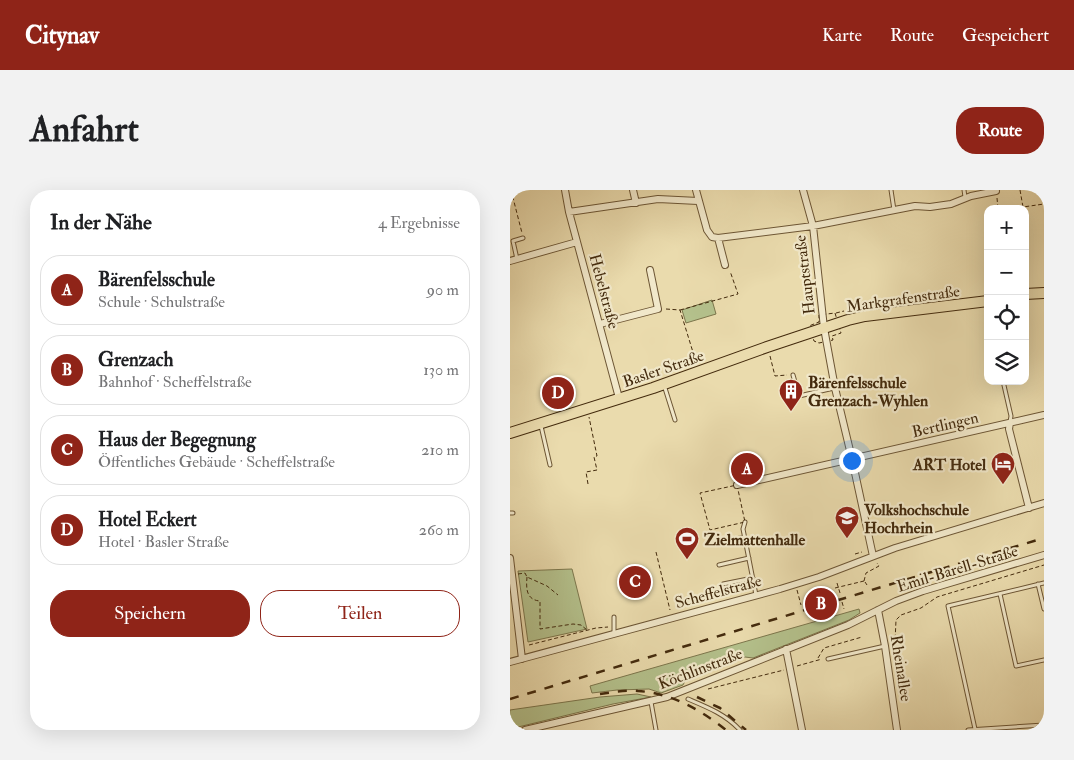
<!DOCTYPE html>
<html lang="de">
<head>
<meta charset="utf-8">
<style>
  body { margin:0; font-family:"IM FELL Double Pica",serif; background:#f2f2f2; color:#202124 }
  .controls { position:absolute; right:15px; top:15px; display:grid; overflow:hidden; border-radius:10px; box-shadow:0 5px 20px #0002 }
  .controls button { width:45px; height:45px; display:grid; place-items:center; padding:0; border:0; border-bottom:1px solid #e0e0e0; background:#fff; color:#202124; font:25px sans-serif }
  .you { position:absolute; left:341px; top:270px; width:18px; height:18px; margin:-12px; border:4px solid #fff; border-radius:50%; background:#1a73e8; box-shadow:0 0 0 8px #1a73e833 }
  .badge { display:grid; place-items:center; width:32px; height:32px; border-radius:50%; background:#8f2418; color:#fff; font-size:16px; font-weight:700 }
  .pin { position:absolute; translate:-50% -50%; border:2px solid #fff; box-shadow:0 1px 5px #0006 }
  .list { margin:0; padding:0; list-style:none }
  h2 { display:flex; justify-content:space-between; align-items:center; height:65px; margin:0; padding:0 20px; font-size:21px }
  h2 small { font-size:16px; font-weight:400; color:#757577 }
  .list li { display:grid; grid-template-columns:32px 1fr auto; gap:15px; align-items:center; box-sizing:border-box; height:70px; margin:0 10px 10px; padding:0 10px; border:1px solid #e0e0e0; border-radius:20px }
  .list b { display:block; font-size:19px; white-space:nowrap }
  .list p { margin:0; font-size:16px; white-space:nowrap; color:#757577 }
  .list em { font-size:16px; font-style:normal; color:#757577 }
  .actions { display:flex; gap:10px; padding:15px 20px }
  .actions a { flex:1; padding:11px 0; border:1px solid #8f2418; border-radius:20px; text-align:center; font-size:18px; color:#8f2418 }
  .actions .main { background:#8f2418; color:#fff }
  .icon { flex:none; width:28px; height:28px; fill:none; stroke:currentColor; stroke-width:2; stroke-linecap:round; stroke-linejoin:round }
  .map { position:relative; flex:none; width:534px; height:540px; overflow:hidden; border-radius:20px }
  header { display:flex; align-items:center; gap:30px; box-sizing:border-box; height:70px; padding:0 25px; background:#8f2418; color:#fff }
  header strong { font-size:24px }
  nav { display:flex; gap:28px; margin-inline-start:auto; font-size:18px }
  .intro { display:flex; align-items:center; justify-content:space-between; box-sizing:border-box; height:120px; padding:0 30px }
  h1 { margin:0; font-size:35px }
  .button { padding:12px 22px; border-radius:20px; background:#8f2418; color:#fff; font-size:18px; font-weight:700 }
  main { display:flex; gap:30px; padding:0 30px }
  aside { flex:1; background:#fff; border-radius:20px; box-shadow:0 5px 20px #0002 }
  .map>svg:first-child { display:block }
</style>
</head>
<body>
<header>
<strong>Citynav</strong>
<nav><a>Karte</a><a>Route</a><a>Gespeichert</a></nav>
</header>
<div class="intro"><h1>Anfahrt</h1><a class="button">Route</a></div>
<main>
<aside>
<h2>In der Nähe<small>4 Ergebnisse</small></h2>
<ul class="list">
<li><span class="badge">A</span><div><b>Bärenfelsschule</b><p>Schule · Schulstraße</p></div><em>90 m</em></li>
<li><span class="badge">B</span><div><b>Grenzach</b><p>Bahnhof · Scheffelstraße</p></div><em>130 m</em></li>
<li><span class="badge">C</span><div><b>Haus der Begegnung</b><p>Öffentliches Gebäude · Scheffelstraße</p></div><em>210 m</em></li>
<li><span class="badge">D</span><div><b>Hotel Eckert</b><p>Hotel · Basler Straße</p></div><em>260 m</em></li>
</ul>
<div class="actions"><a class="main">Speichern</a><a>Teilen</a></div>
</aside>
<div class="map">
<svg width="534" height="540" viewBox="0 0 534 540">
  <rect width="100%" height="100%" fill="#eadbad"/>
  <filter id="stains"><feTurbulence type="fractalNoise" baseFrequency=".004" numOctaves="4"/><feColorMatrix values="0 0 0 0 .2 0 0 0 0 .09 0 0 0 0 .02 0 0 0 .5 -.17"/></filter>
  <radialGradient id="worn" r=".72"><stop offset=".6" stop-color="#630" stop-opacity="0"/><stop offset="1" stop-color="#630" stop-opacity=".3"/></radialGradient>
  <path fill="#b4c18c" stroke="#7c764c" d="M202,110L206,124L176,133L172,120Z
    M62,379L77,439L18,452L8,381Z
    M349,419L350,423L339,430L243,468L235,467L176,489L173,495L151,503L139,499L107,500L82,503L80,496Z
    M127,504L141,507L103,514L0,539V520L90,507Z"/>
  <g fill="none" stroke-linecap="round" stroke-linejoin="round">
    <defs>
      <path id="service" d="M381,0L384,20
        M454,0L455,7
        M7,69L3,51L13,48
        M283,185L289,206L324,198
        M493,191L501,226L500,232
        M154,195L165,230
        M31,236L40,275
        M0,323H3
        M235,332L233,339L246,405
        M204,354L235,347
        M209,375L239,368
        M213,394L243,388
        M528,394L534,419
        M490,404L506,476L534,470
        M104,427V444
        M318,469L375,456
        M178,509C197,517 215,524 230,540
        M141,512L146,540
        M465,539L438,416L534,393
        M458,540L534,535"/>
      <path id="minor" d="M55,0L59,22L109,208
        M123,0L126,13
        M186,0L197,40L202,47L208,48L303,36L405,16L420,17L441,14L461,6L486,1
        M293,0L303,36L314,138L325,198L342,269L363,366
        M59,22L148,9L188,11
        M208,48L215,75
        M0,71L67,52
        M90,134L148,119L140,80
        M500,233L499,239L519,318
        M227,295L534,225
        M0,368L12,469
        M368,420L375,456L387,540
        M276,459L292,540
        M0,472L270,399L309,387L385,358L534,313
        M15,540L157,507L338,435L386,411L413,401L534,365"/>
      <path id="primary" d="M515,104L534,103
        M0,243L143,198L257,157L338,130L355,126L478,111"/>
    </defs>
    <use href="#service" stroke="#6d5635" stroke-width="5"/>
    <use href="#minor" stroke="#6d5635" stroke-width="8"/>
    <use href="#primary" stroke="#432a0d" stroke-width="12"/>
    <path stroke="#432a0d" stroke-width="1" stroke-dasharray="4 2.5" stroke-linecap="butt" d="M1,0L12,43
      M510,0L513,17L534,14
      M487,8L488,19
      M156,119L170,120L186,172
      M170,120L228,104L220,81
      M325,123L331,143L322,146L323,150L309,153L304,151L299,136L309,132V125Z
      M326,123L334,121
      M260,166L265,186L277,185
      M78,294L76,282L87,280L84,267L87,266L79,227
      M227,295L235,332L200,340L190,303Z
      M146,362L160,420
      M345,364L352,362
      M8,384L15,383L17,387L37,396L48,405
      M17,387C16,398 16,410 30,411V439L63,434L71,435L77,440
      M354,391L356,383L369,376L367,373
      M355,392L357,395
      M327,393L330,403
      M325,398L354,391
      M287,400L291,415
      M332,412L334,419
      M382,453L385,452L386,430L391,425L411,418L427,407L534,375
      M19,455L86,438L98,437
      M308,468L314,458L352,447
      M287,476L312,469
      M198,499L274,480"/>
    <use href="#service" stroke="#f1e8ca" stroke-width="3"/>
    <use href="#minor" stroke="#f1e8ca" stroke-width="6"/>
    <use href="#primary" stroke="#eadbad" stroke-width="10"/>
    <path stroke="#432a0d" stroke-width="2.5" stroke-dasharray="9 9" stroke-linecap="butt" d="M90,504C103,502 116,500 128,501C161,503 191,520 216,540
      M187,507L210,518L236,540
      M0,509L534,348"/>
  </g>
  <defs>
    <symbol id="building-pin" viewBox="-11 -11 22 30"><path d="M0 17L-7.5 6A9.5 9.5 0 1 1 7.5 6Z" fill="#8f2418" stroke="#f1e8ca"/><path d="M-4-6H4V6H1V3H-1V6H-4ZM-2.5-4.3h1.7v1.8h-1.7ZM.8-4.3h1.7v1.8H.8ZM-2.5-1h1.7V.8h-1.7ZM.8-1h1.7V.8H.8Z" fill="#fff"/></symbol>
    <symbol id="hotel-pin" viewBox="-11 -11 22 30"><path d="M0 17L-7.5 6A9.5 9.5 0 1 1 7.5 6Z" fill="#8f2418" stroke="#f1e8ca"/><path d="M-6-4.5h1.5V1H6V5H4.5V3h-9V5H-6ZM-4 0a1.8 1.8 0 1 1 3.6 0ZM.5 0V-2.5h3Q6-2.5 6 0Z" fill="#fff"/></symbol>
    <symbol id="university-pin" viewBox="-11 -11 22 30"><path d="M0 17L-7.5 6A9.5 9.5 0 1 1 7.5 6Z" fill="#8f2418" stroke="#f1e8ca"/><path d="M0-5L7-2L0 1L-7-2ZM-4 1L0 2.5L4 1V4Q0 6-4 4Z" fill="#fff"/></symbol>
    <symbol id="stadium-pin" viewBox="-11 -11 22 30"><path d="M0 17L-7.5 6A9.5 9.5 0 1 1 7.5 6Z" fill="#8f2418" stroke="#f1e8ca"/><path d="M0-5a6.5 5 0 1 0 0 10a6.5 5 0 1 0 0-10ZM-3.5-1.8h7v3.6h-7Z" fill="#fff"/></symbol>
  </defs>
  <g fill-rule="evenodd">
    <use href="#building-pin" x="267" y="187" width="28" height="38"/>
    <use href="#hotel-pin" x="479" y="260" width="28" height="38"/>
    <use href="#university-pin" x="323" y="314" width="28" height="38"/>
    <use href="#stadium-pin" x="163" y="335" width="28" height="38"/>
  </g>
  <g text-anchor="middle" stroke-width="4.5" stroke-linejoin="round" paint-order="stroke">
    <g font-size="16" fill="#432a0d" stroke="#f1e8ca">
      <text transform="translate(294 85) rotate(-97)" y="6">Hauptstraße</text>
      <text transform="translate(95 101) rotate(75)" y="6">Hebelstraße</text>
      <text transform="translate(393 108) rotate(-8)" y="6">Markgrafenstraße</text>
      <text transform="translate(153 178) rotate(-19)" y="6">Basler Straße</text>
      <text transform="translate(435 234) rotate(-13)" y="6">Bertlingen</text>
      <text transform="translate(447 378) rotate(-17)" y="6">Emil-Barell-Straße</text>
      <text transform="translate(208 401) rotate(-15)" y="6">Scheffelstraße</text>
      <text transform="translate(190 478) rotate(-21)" y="6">Köchlinstraße</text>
      <text transform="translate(392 478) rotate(81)" y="6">Rheinallee</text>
    </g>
    <g font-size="16" font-weight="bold" fill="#432a0d" stroke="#f1e8ca" text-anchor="start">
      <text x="298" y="198">Bärenfelsschule<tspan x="298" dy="18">Grenzach-Wyhlen</tspan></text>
      <text x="476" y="280" text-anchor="end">ART Hotel</text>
      <text x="354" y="325">Volkshochschule<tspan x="354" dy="18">Hochrhein</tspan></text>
      <text x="194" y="355">Zielmattenhalle</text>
    </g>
  </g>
  <rect width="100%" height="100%" filter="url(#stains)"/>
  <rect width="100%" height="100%" fill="url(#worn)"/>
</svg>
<div class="controls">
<button>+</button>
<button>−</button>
<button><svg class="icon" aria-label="locate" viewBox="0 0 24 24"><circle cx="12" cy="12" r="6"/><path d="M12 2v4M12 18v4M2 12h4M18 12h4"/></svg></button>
<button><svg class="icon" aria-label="layers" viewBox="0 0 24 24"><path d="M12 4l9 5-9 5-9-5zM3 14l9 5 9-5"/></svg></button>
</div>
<div class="you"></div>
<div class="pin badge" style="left:237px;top:279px">A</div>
<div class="pin badge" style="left:311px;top:414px">B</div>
<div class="pin badge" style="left:125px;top:392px">C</div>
<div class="pin badge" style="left:48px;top:203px">D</div>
</div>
</main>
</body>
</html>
